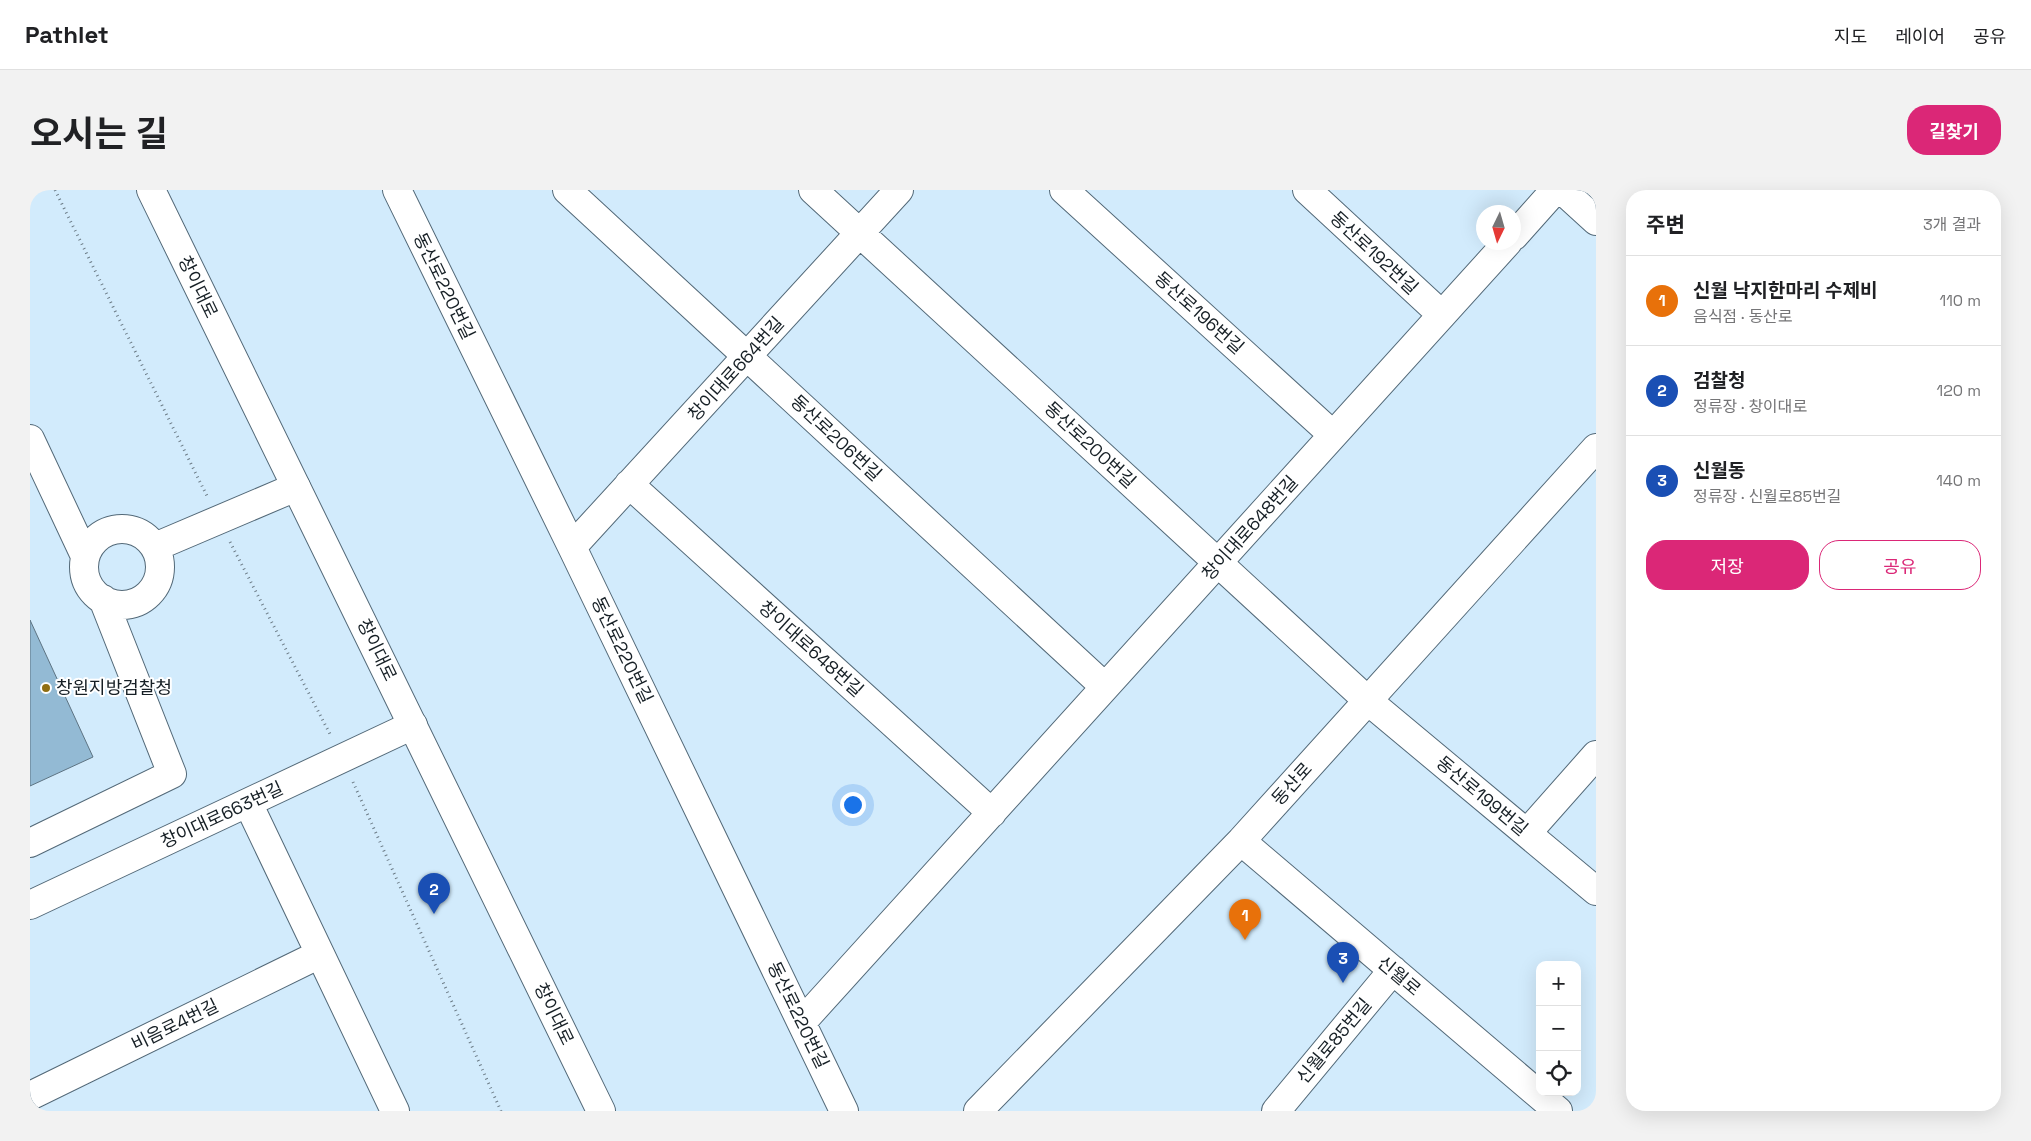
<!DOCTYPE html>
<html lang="ko">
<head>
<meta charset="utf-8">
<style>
  body { margin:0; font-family:"Space Grotesk","Noto Sans KR",sans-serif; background:#f2f2f2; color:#202124 }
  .controls { position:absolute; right:15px; bottom:15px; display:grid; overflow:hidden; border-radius:10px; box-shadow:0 5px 20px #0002 }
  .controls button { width:45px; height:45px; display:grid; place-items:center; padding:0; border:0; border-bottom:1px solid #e0e0e0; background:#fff; color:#202124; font:25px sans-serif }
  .compass { position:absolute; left:1446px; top:15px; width:45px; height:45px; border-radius:50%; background:#fff; box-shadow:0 5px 20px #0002; rotate:185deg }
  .you { position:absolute; left:822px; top:614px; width:18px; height:18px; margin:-12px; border:4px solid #fff; border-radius:50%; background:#1a73e8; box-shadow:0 0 0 8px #1a73e833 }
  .badge { display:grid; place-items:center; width:32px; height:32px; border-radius:50%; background:#db2777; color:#fff; font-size:16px; font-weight:700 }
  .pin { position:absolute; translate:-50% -41px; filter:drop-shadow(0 1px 2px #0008) }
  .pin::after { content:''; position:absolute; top:26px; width:18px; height:15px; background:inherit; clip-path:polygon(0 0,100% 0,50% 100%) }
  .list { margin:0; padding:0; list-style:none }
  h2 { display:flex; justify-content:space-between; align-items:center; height:65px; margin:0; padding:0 20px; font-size:21px }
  h2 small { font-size:16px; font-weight:400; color:#757577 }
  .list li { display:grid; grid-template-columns:32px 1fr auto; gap:15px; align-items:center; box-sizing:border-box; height:90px; padding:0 20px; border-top:1px solid #e0e0e0 }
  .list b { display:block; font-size:19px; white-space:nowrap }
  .list p { margin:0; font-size:16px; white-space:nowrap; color:#757577 }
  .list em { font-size:16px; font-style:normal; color:#757577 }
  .actions { display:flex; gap:10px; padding:15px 20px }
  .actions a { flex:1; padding:11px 0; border:1px solid #db2777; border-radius:20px; text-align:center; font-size:18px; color:#db2777 }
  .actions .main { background:#db2777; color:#fff }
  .icon { flex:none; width:28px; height:28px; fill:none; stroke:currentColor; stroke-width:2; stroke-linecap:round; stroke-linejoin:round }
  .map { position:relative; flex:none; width:1566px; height:921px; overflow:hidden; border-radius:20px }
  header { display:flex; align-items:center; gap:30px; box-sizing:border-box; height:70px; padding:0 25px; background:#fff; border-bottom:1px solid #e0e0e0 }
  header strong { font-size:24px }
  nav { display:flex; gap:28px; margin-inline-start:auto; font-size:18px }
  .intro { display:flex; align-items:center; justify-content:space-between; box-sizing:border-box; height:120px; padding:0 30px }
  h1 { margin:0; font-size:35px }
  .button { padding:12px 22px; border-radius:20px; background:#db2777; color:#fff; font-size:18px; font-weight:700 }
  main { display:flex; gap:30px; padding:0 30px }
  aside { flex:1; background:#fff; border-radius:20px; box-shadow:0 5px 20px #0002 }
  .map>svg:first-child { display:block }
</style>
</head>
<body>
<header>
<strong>Pathlet</strong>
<nav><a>지도</a><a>레이어</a><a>공유</a></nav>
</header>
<div class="intro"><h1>오시는 길</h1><a class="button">길찾기</a></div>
<main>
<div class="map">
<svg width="1566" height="921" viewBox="0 0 1566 921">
  <rect width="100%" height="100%" fill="#d2ebfc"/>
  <path fill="#93bad4" stroke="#5d7382" d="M0,430L63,567L0,596Z"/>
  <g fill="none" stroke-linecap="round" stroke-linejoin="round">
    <defs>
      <path id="minor" d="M367,0L542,357L814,921
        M537,0L1075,497
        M783,0L1337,510L1566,701
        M1034,0L1303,245
        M1277,0L1412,125
        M1532,0L1566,31
        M1484,46L1525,0
        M0,249L55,366
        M599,294L962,623
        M54 377a38 38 0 1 1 76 0a38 38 0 1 1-76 0Z
        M125,357L266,297
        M542,357L869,0
        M218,613L365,921
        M1497,643L1566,565
        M1211,651L1528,921
        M0,653L142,584L73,409
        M0,715L383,535
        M772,832L1478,52
        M0,906L290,764
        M948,921L1211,651L1566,258
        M1246,921L1363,780"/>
      <path id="major" d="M121,0L571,921"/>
    </defs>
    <use href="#minor" stroke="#536978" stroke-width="30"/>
    <use href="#major" stroke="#536978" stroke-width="30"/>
    <path stroke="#6d7d88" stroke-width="3" stroke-dasharray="1 4" stroke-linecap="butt" d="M25,0L177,306
      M200,352L301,546
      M323,592L471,921"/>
    <use href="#minor" stroke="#fff" stroke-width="28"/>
    <use href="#major" stroke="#fff" stroke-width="28"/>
  </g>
  <circle fill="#8f6e12" stroke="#fff" stroke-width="2" cx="16" cy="498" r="5"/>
  <g text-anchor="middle" stroke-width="4" stroke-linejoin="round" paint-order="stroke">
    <g font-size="18" fill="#161f25" stroke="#fff">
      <text transform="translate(1344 63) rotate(43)" y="6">동산로192번길</text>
      <text transform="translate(414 96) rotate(64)" y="6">동산로220번길</text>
      <text transform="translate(168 97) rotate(64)" y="6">창이대로</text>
      <text transform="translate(1169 123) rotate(42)" y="6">동산로196번길</text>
      <text transform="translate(706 179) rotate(-48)" y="6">창이대로664번길</text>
      <text transform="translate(806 248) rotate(43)" y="6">동산로206번길</text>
      <text transform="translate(1060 255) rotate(43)" y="6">동산로200번길</text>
      <text transform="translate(1220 338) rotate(-48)" y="6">창이대로648번길</text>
      <text transform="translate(781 459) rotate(42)" y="6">창이대로648번길</text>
      <text transform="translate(347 460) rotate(64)" y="6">창이대로</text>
      <text transform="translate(592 460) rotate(64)" y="6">동산로220번길</text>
      <text transform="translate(1262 594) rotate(-48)" y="6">동산로</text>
      <text transform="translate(1452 606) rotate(40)" y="6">동산로199번길</text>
      <text transform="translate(192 625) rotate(-25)" y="6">창이대로663번길</text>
      <text transform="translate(1369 786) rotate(40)" y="6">신월로</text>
      <text transform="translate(524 824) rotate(64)" y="6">창이대로</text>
      <text transform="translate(768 825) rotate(64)" y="6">동산로220번길</text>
      <text transform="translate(145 835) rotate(-26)" y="6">비음로4번길</text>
      <text transform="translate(1304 851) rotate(-50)" y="6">신월로85번길</text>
    </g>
    <g font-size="18" fill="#161f25" stroke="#fff" text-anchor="start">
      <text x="26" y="504">창원지방검찰청</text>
    </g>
  </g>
</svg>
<div class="controls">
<button>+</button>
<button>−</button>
<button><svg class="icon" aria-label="locate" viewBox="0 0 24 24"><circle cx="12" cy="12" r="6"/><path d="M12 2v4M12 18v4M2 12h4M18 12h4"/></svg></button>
</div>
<svg class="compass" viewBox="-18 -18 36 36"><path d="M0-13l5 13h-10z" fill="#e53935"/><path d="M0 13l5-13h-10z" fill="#757577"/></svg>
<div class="you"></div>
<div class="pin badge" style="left:1215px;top:750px;background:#e8710a">1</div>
<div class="pin badge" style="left:404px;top:724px;background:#1a4fb4">2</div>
<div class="pin badge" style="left:1313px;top:793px;background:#1a4fb4">3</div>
</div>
<aside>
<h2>주변<small>3개 결과</small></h2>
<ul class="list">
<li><span class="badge" style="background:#e8710a">1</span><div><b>신월 낙지한마리 수제비</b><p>음식점 · 동산로</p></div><em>110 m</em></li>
<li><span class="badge" style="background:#1a4fb4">2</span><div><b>검찰청</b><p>정류장 · 창이대로</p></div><em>120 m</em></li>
<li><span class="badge" style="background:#1a4fb4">3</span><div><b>신월동</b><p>정류장 · 신월로85번길</p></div><em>140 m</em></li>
</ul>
<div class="actions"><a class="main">저장</a><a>공유</a></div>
</aside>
</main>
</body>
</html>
